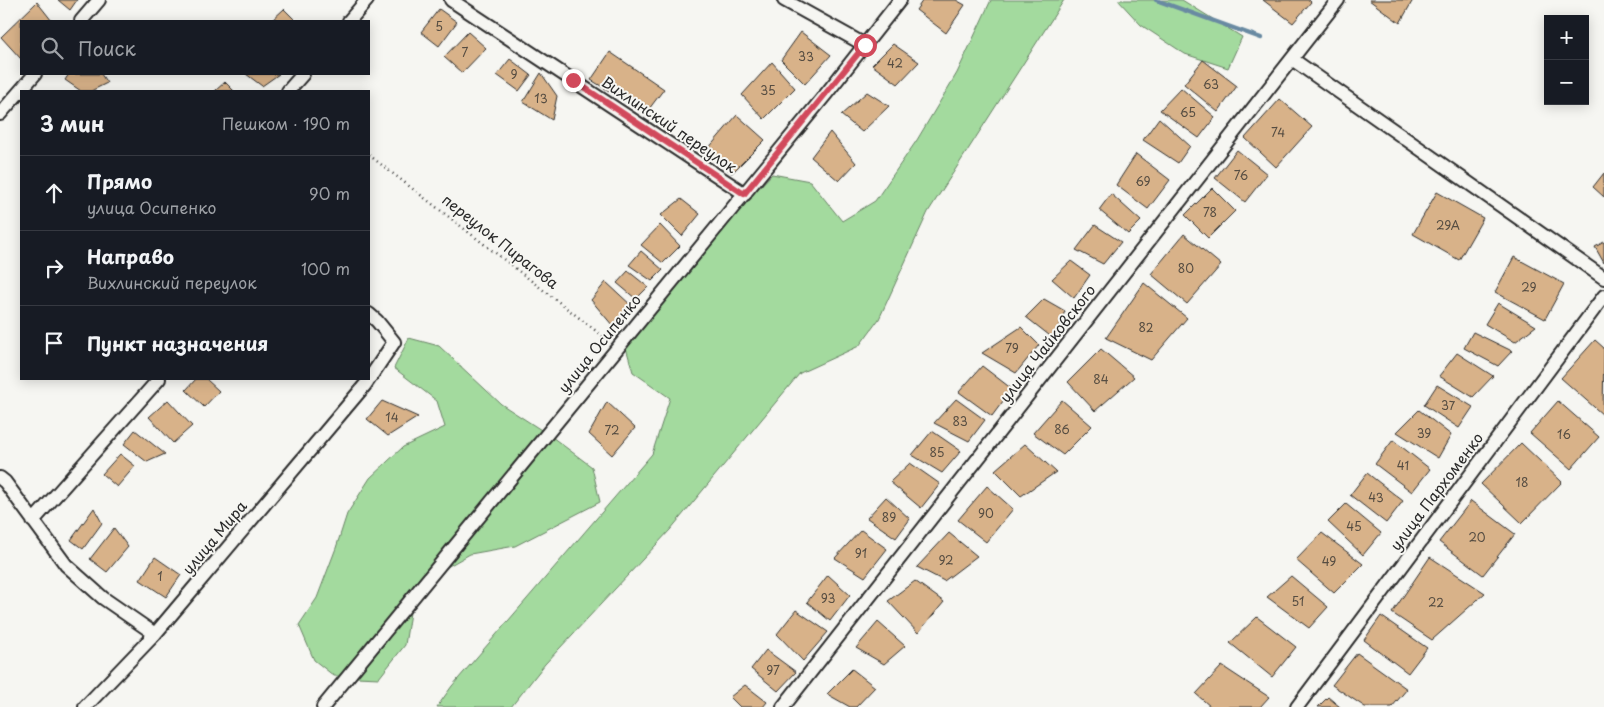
<!DOCTYPE html>
<html lang="ru">
<head>
<meta charset="utf-8">
<style>
  body { margin:0; font-family:"Playpen Sans",sans-serif; background:#242831; color:#f1f3f6 }
  .controls { position:absolute; right:15px; top:15px; display:grid; overflow:hidden; border-radius:0px; box-shadow:0 2px 12px #0003 }
  .controls button { width:45px; height:45px; display:grid; place-items:center; padding:0; border:0; border-bottom:1px solid #363941; background:#171b24; color:#f1f3f6; font:25px sans-serif }
  .stop { position:absolute; width:15px; height:15px; margin:-11px; border:4px solid #d1495b; border-radius:50%; background:#fff }
  .stop.end { background:#d1495b; border-color:#fff; box-shadow:0 1px 5px #0008 }
  .list { margin:0; padding:0; list-style:none }
  h2 { display:flex; justify-content:space-between; align-items:center; height:65px; margin:0; padding:0 20px; font-size:21px }
  h2 small { font-size:16px; font-weight:400; color:#9ea1a6 }
  .list li { display:grid; grid-template-columns:32px 1fr auto; gap:15px; align-items:center; box-sizing:border-box; height:75px; padding:0 20px; border-top:1px solid #363941 }
  .list b { display:block; font-size:19px; white-space:nowrap }
  .list p { margin:0; font-size:16px; white-space:nowrap; color:#9ea1a6 }
  .list em { font-size:16px; font-style:normal; color:#9ea1a6 }
  .icon { flex:none; width:28px; height:28px; fill:none; stroke:currentColor; stroke-width:2; stroke-linecap:round; stroke-linejoin:round }
  .map { position:relative; flex:none; width:1604px; height:707px; overflow:hidden }
  .search { position:absolute; background:#171b24; box-shadow:0 2px 12px #0003; left:20px; top:20px; width:350px; height:55px; display:flex; align-items:center; gap:12px; box-sizing:border-box; padding:0 18px; border-radius:0px; color:#9ea1a6; font-size:19px }
  .panel { position:absolute; background:#171b24; box-shadow:0 2px 12px #0003; left:20px; top:90px; width:350px; height:290px; border-radius:0px }
  .map>svg:first-child { display:block }
</style>
</head>
<body>
<div class="map">
<svg width="1604" height="707" viewBox="0 0 1604 707">
  <rect width="100%" height="100%" fill="#f6f6f2"/>
  <filter id="ink" filterUnits="userSpaceOnUse"><feTurbulence type="fractalNoise" baseFrequency=".02" numOctaves="2"/><feDisplacementMap in="SourceGraphic" scale="10" xChannelSelector="R" yChannelSelector="G"/><feConvolveMatrix kernelMatrix="1 2 1 2 8 2 1 2 1" color-interpolation-filters="sRGB"/></filter>
  <g filter="url(#ink)">
    <path fill="#a3da9e" stroke="#678264" d="M991,0H1064L928,212L879,319L859,346L800,373L670,530L545,664L511,707H437L452,686L652,454L670,398L633,372L622,334L772,174L810,181L842,221L875,201L917,140L957,73Z
      M1118,0H1182L1242,37L1228,68L1185,54L1141,25Z
      M409,338L439,346L501,404L552,437L592,467L600,502L515,546L470,554L431,576L411,606L405,645L379,678L334,676L314,660L299,625L317,598L336,548L347,514L370,478L403,447L445,427L437,401L394,368Z"/>
    <g fill="none" stroke-linecap="round" stroke-linejoin="round">
      <path stroke="#698aa2" stroke-width="4.5" d="M1156,0L1261,38"/>
    </g>
    <path fill="#d8b289" stroke="#2b2b2b" d="M58,0H77L70,10Z
      M923,0H956L965,5L946,33L916,10Z
      M1263,0H1309L1311,2L1293,23Z
      M1369,0H1413L1400,23Z
      M37,2L52,21H21V59L1,37Z
      M284,9L296,21H271Z
      M439,9L457,22L439,46L421,32Z
      M468,32L486,48L462,73L444,57Z
      M801,32L831,55L805,84L781,60Z
      M893,44L919,62L898,84L872,65Z
      M610,52L664,89L646,113L591,80Z
      M510,59L531,75L519,91L497,75Z
      M1203,60L1237,86L1218,112L1184,84Z
      M772,62L795,88L764,119L742,95Z
      M541,73L557,96L552,120L523,102Z
      M69,74H101L107,83L91,91H81L65,80Z
      M246,74H279L262,86Z
      M225,82L234,91H215Z
      M1181,88L1215,117L1199,138L1160,110Z
      M867,92L889,106L862,132L841,115Z
      M1280,99L1312,127L1276,167L1245,138Z
      M737,115L765,140L732,173L707,150Z
      M1159,118L1190,146L1178,163L1143,140Z
      M830,132L856,163L839,181L811,157Z
      M1237,150L1267,174L1245,202L1215,178Z
      M1136,154L1170,180L1148,209L1116,185Z
      M1604,173V197L1593,187Z
      M1212,188L1235,211L1208,238L1185,215Z
      M1437,192L1483,218L1459,260L1413,234Z
      M1111,194L1141,221L1128,234L1099,210Z
      M681,199L700,214L682,236L661,215Z
      M660,225L680,246L663,263L641,245Z
      M1095,225L1121,242L1103,264L1076,250Z
      M1184,234L1221,265L1187,304L1151,274Z
      M1604,242V263L1595,247Z
      M641,251L663,270L652,281L629,265Z
      M1514,257L1564,284L1545,319L1495,292Z
      M1071,261L1090,275L1074,298L1052,279Z
      M628,271L648,287L636,299L617,283Z
      M606,282L633,307L613,326L591,300Z
      M1144,283L1187,318L1151,360L1106,338Z
      M1044,299L1065,311L1054,339L1026,317Z
      M1498,303L1536,326L1515,342L1485,324Z
      M1021,327L1039,345L1016,373L982,353Z
      M1473,332L1512,351L1498,366L1464,348Z
      M1595,340L1604,348L1603,415L1561,378Z
      M1101,349L1134,377L1095,411L1068,382Z
      M1457,353L1493,376L1473,397L1439,376Z
      M982,366L1012,389L992,416L959,392Z
      M196,379H206L219,391L204,407L186,390Z
      M1437,385L1473,407L1459,428L1424,405Z
      M956,399L985,420L969,441L934,423Z
      M168,400L192,426L173,443L149,417Z
      M1062,400L1092,426L1063,455L1033,433Z
      M382,401L418,417L388,436L367,419Z
      M1558,401L1599,437L1571,469L1530,433Z
      M607,402L635,428L612,455L589,434Z
      M1419,410L1451,435L1438,458L1397,432Z
      M135,430L165,454L147,462L124,444Z
      M932,431L961,451L942,473L912,455Z
      M1393,440L1430,469L1412,492L1375,464Z
      M1521,443L1562,482L1522,523L1481,484Z
      M1025,444L1056,472L1021,496L995,470Z
      M120,454L135,466L117,487L102,474Z
      M910,463L940,484L921,508L890,482Z
      M1367,473L1403,501L1386,523L1350,495Z
      M987,486L1013,509L986,542L958,520Z
      M886,497L910,519L896,538L867,518Z
      M1471,501L1515,534L1483,575L1439,542Z
      M1346,504L1381,533L1363,555L1328,522Z
      M94,508L102,523L83,549L71,540Z
      M114,528L128,547L107,572L90,559Z
      M861,530L887,549L865,577L835,558Z
      M949,533L977,556L944,581L917,567Z
      M1322,533L1363,564L1334,593L1296,560Z
      M155,557L181,575L166,597L140,580Z
      M1430,557L1485,593L1432,640L1392,613Z
      M828,575L850,595L830,621L807,602Z
      M1291,576L1328,607L1309,628L1267,597Z
      M915,581L944,602L918,633L888,601Z
      M796,610L828,632L803,661L777,634Z
      M1381,616L1427,648L1408,673L1364,640Z
      M1257,617L1296,647L1272,677L1230,643Z
      M878,622L905,646L884,664L856,648Z
      M766,650L796,672L778,691L751,669Z
      M1357,653L1407,689L1392,707H1365L1332,685Z
      M1222,666L1269,697L1260,707H1211L1196,694Z
      M852,669L875,687L856,707H850L827,694Z
      M745,685L767,702L763,707H740L730,697Z
      M1328,697L1340,707H1318Z"/>
    <g fill="none" stroke-linecap="round" stroke-linejoin="round">
      <defs>
        <path id="street" d="M451,0L745,194
          M784,0L865,45
          M81,21L99,0
          M349,21L367,0
          M1292,59L1604,278
          M288,91L303,74
          M0,114L35,74
          M0,478L5,482L66,565L103,598L155,634
          M33,521L159,379
          M85,707L155,634L365,385L394,342L377,321L369,314
          M323,707L826,94L900,0
          M783,707L1338,0
          M1297,707L1604,296"/>
      </defs>
      <use href="#street" stroke="#2b2b2b" stroke-width="16"/>
      <path stroke="#2b2b2b" stroke-width="2.5" stroke-dasharray="1 4" stroke-linecap="butt" d="M369,155L609,341"/>
      <use href="#street" stroke="#f6f6f2" stroke-width="12"/>
    </g>
  </g>
  <g fill="none" stroke-linecap="round" stroke-linejoin="round" filter="url(#ink)">
    <path stroke="#d1495b" stroke-width="6" d="M573,80L744,194L865,45"/>
  </g>
  <g text-anchor="middle" stroke-width="4" stroke-linejoin="round" paint-order="stroke">
    <g font-size="12" fill="#564d42">
      <text x="439" y="31">5</text>
      <text x="465" y="57">7</text>
      <text x="806" y="61">33</text>
      <text x="895" y="68">42</text>
      <text x="514" y="79">9</text>
      <text x="1211" y="89">63</text>
      <text x="768" y="95">35</text>
      <text x="541" y="103">13</text>
      <text x="1188" y="117">65</text>
      <text x="1278" y="137">74</text>
      <text x="1241" y="180">76</text>
      <text x="1143" y="186">69</text>
      <text x="1210" y="217">78</text>
      <text x="1448" y="230">29А</text>
      <text x="1186" y="273">80</text>
      <text x="1529" y="292">29</text>
      <text x="1146" y="332">82</text>
      <text x="1012" y="353">79</text>
      <text x="1101" y="384">84</text>
      <text x="1448" y="410">37</text>
      <text x="392" y="422">14</text>
      <text x="960" y="426">83</text>
      <text x="1062" y="434">86</text>
      <text x="612" y="435">72</text>
      <text x="1424" y="438">39</text>
      <text x="1564" y="439">16</text>
      <text x="937" y="457">85</text>
      <text x="1403" y="470">41</text>
      <text x="1522" y="487">18</text>
      <text x="1376" y="502">43</text>
      <text x="986" y="518">90</text>
      <text x="889" y="522">89</text>
      <text x="1354" y="531">45</text>
      <text x="1477" y="542">20</text>
      <text x="861" y="558">91</text>
      <text x="946" y="565">92</text>
      <text x="1329" y="566">49</text>
      <text x="160" y="581">1</text>
      <text x="828" y="603">93</text>
      <text x="1298" y="606">51</text>
      <text x="1436" y="607">22</text>
      <text x="773" y="675">97</text>
    </g>
    <g font-size="15" fill="#2b2b2b" stroke="#f6f6f2">
      <text transform="translate(669 125) rotate(34)" y="5">Вихлинский переулок</text>
      <text transform="translate(500 242) rotate(38)" y="5">переулок Пирагова</text>
      <text transform="translate(600 344) rotate(-51)" y="5">улица Осипенко</text>
      <text transform="translate(1048 344) rotate(-52)" y="5">улица Чайковского</text>
      <text transform="translate(1437 492) rotate(-53)" y="5">улица Пархоменко</text>
      <text transform="translate(215 538) rotate(-50)" y="5">улица Мира</text>
    </g>
  </g>
</svg>
<div class="controls">
<button>+</button>
<button>−</button>
</div>
<div class="stop" style="left:865px;top:45px"></div>
<div class="stop end" style="left:573px;top:80px"></div>
<div class="search"><svg class="icon" aria-label="search" viewBox="0 0 24 24"><circle cx="10" cy="10" r="6"/><path d="M15 15l6 6"/></svg>Поиск</div>
<section class="panel">
<h2>3 мин<small>Пешком · 190 m</small></h2>
<ul class="list">
<li><svg class="icon" aria-label="ahead" viewBox="0 0 24 24"><path d="M12 20V5M6 11l6-6 6 6"/></svg><div><b>Прямо</b><p>улица Осипенко</p></div><em>90 m</em></li>
<li><svg class="icon" aria-label="right" viewBox="0 0 24 24"><path d="M7 20v-9h11M14 6l5 5-5 5"/></svg><div><b>Направо</b><p>Вихлинский переулок</p></div><em>100 m</em></li>
<li><svg class="icon" aria-label="arrive" viewBox="0 0 24 24"><path d="M6 21V4h12l-3 4 3 4H6"/></svg><div><b>Пункт назначения</b></div></li>
</ul>
</section>
</div>
</body>
</html>
